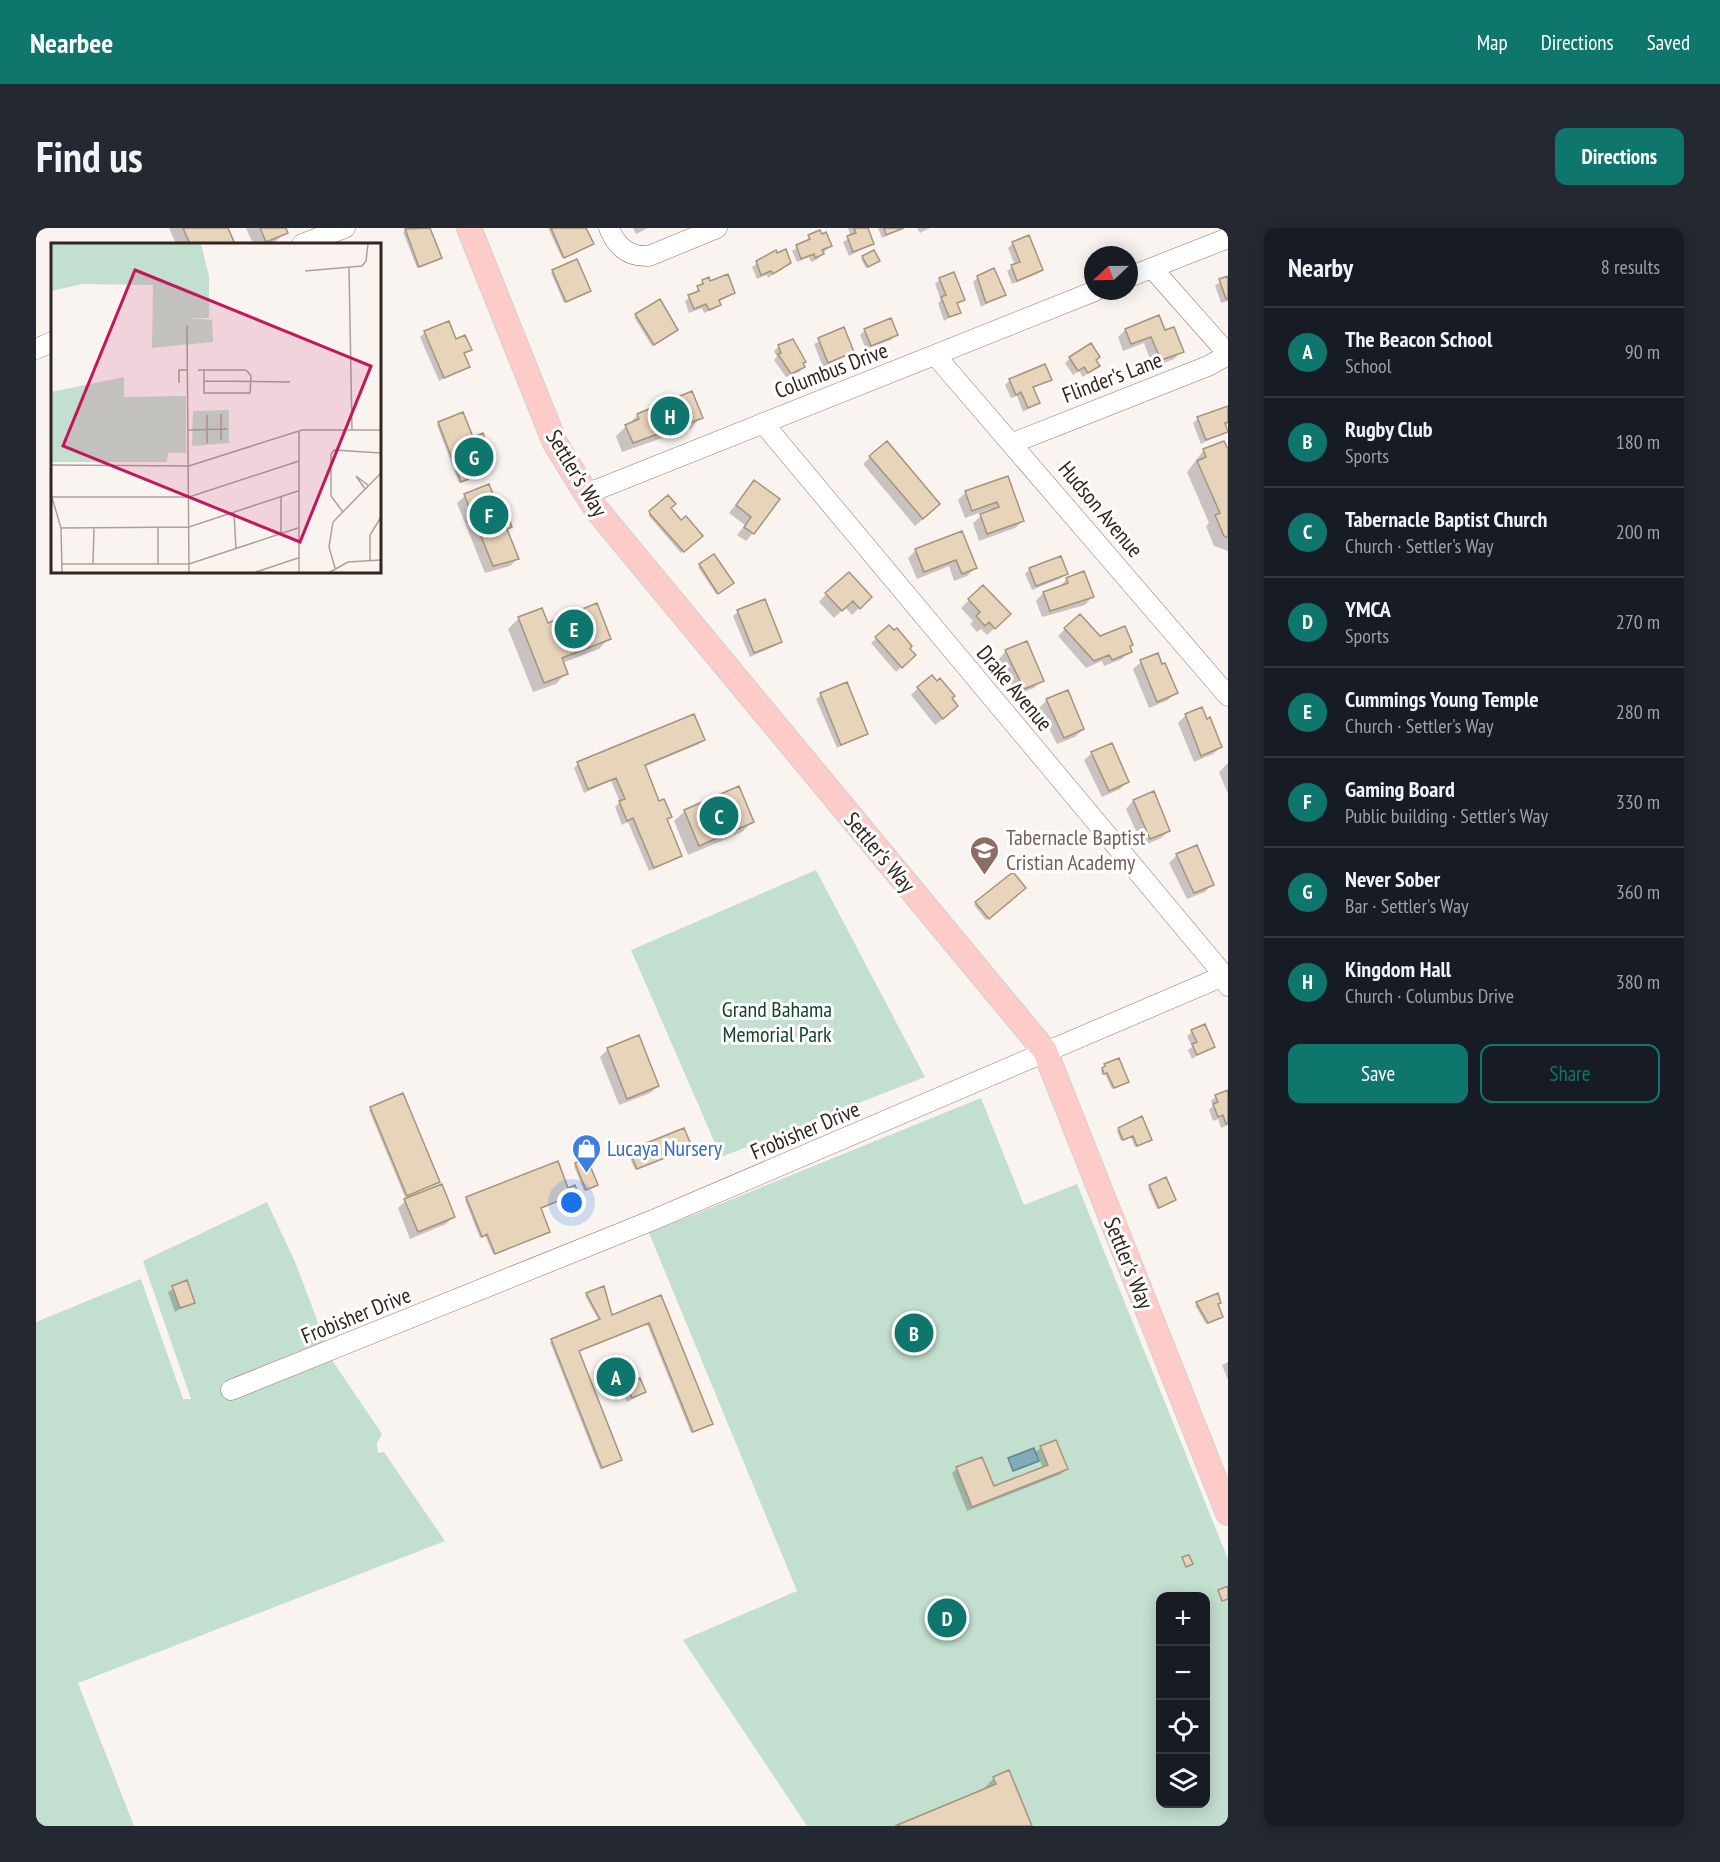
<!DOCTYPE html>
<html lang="en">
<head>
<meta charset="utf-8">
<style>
  body { margin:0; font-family:"PT Sans Narrow",sans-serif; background:#242831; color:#f1f3f6 }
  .controls { position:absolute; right:18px; bottom:18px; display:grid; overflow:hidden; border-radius:12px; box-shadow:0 3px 15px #0003 }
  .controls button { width:54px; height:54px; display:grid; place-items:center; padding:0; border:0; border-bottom:2px solid #363941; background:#171b24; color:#f1f3f6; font:30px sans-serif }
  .compass { position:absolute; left:1048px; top:18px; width:54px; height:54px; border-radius:50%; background:#171b24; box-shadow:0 3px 15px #0003; rotate:248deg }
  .you { position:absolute; left:536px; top:975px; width:21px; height:21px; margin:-15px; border:4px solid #fff; border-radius:50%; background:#1a73e8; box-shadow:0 0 0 9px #1a73e833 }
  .badge { display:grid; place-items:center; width:39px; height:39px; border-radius:50%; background:#0f766e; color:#fff; font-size:20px; font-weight:700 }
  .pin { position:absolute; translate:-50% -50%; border:3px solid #fff; box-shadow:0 2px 6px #0006 }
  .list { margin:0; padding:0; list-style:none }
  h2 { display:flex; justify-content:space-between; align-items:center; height:78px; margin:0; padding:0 24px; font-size:26px }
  h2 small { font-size:20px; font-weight:400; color:#9ea1a6 }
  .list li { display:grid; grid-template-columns:39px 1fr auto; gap:18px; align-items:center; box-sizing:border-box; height:90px; padding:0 24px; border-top:2px solid #363941 }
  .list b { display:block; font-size:22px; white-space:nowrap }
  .list p { margin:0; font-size:20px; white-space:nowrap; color:#9ea1a6 }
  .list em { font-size:20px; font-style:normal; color:#9ea1a6 }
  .actions { display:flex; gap:12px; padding:18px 24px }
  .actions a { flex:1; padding:14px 0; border:2px solid #0f766e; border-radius:12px; text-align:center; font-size:21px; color:#0f766e }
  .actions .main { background:#0f766e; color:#fff }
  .icon { flex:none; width:33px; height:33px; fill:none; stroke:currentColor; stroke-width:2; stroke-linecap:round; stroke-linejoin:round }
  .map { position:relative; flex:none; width:1192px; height:1598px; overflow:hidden; border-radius:12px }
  header { display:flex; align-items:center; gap:36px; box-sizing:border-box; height:84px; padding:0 30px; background:#0f766e; color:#fff }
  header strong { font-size:28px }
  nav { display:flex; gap:33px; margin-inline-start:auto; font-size:21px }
  .intro { display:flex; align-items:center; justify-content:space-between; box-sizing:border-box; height:144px; padding:0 36px }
  h1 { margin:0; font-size:42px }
  .button { padding:15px 27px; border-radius:12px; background:#0f766e; color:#fff; font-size:21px; font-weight:700 }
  main { display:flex; gap:36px; padding:0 36px }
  aside { flex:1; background:#171b24; border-radius:12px; box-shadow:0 3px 15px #0003 }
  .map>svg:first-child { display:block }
</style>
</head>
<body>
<header>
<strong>Nearbee</strong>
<nav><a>Map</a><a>Directions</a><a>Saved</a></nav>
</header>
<div class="intro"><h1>Find us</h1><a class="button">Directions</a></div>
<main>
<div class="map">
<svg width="1192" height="1598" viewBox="0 0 1192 1598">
  <rect width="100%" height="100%" fill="#faf4f1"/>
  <path fill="#c2dfcf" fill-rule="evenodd" d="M780,642L889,849L685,929L595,722Z
    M945,870L988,977L1041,956L1192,1331V1598H771L647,1412L761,1363L613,1005ZM1124,1368H1170V1576H1124Z
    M231,974L260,1036L296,1132L346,1206L341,1215L342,1225L348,1224L409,1313L42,1455L98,1598H0V1094L105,1051L147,1171H155L107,1033Z"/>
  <path fill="#80abb9" stroke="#68838b" stroke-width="1.5" d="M998,1220L1003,1233L977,1243L972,1230Z"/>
  <path fill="#0003" d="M133,0H190L197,16H140Z
    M210,0H249L251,4L236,16H217Z
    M375,0H393L404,30L402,31L381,40L367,4Z
    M512,0H549L556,16L526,30Z
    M597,0H612L600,6Z
    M812,0H830L836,16L813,28L807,14L815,9Z
    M842,0H866L846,10Z
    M881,0H894L884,5Z
    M783,4L794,18L782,31L775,34L773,29L761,34L756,23L769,15L773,9Z
    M977,15L1005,42L1001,46L976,56L971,43L979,37L972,20Z
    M827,29L840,35L830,40L825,31Z
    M723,34H754L732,50L731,47L721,51L716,39Z
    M517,43L551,65L528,75L515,45Z
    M942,49L968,66L945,79L937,54Z
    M1192,50V73L1185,75L1179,57Z
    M904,51L927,72L920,77L923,84L908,93L902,75L905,72L899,56Z
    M667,53L698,65L682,74L683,76L678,81L668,85L666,80L653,85L649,73L658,66Z
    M600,87L639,104L616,118L598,89Z
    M807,101L816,124L787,139L778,116Z
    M829,102L860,107L855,112L830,121L824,107Z
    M1089,102L1128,104L1146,123L1138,131L1117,139L1108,115L1087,123L1082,109Z
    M389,104L420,113L434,121L427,127L432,138L403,153L384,109Z
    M743,118L766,136L768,139L763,144L750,149L738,132L741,129L738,123Z
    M1034,130L1059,132L1062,138L1047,149L1043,143L1037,147L1029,135Z
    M1014,151L996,161L1002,175L987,184L981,168L975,170L969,157L974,152Z
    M1192,179V196L1188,197L1190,203L1165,216L1157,195L1162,191Z
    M602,187L665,189L655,200L586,224L580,208Z
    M403,195L450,217L440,222L448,244L447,246L423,255L401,197Z
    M1168,222H1192V323L1178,318L1170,298L1173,295L1151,244Z
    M834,229L895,284L879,298L827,236Z
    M971,249L987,293L979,300L943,313L937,295L945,288L955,284L954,281L929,290L922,272L930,264Z
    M718,254L717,305L710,313L701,307L709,297L693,285Z
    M429,268L459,276L474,299L470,303L481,331L474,338L449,345L421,275Z
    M633,280L645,295L665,308L645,325L613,288L614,284Z
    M925,305L939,340L931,348L918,353L913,338L881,351L872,330L880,322Z
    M664,337L694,357L680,366L662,339Z
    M994,341L1030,345L1025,350L996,362L989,346Z
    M1031,351L1056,369L1049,377L1006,389L1000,373L1007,365L1023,359Z
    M947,359L973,386L951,407L945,401L941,404L934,396L937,393L925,380Z
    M790,366L834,369L816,387L809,379L798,390L783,374Z
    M702,384L744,413L739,418L714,429L697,388Z
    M483,390L511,397L573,410L563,421L526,435L530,445L520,456L497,464L472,401Z
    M853,399L878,427L860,444L835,415Z
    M1029,401L1064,410L1094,423L1086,431L1068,438L1066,433L1050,440L1022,408Z
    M970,423L1006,452L998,460L980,467L963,431Z
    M1121,427L1140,465L1132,472L1113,480L1097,441L1105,434Z
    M882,460L914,470L913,486L899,497L875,467Z
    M785,467L830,505L801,520L780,471Z
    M1011,472L1047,501L1039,509L1021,516L1003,480Z
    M1165,481L1185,519L1177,526L1158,534L1142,495L1149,488Z
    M667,511L663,516L608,539L623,575L634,589L630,592L645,627L613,643L592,594L586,597L579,579L584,574L575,553L548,565L538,540L542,536Z
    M1056,525L1091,554L1084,561L1066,569L1048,532Z
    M1192,535V566L1183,544Z
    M1117,565L1133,603L1125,610L1107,618L1090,581L1097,573Z
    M649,583L716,594L706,604L652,627L638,593Z
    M1141,627L1176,656L1169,664L1151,671L1133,635Z
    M977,646L988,660L950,692L938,677Z
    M1156,804L1177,818L1156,831L1152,822L1156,819L1151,808Z
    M572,821L622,858L614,865L583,877L564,829Z
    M1082,832L1091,854L1076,861L1069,846L1066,847L1065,843L1069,837Z
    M1192,864V897L1185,900L1182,891L1177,893L1173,882L1177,878L1175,873L1180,868Z
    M335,880L402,954L400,956L369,969L333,882Z
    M1083,901L1112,913L1099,919L1095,909L1085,913L1081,903Z
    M654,919L599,942L592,925L594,923Z
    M540,936L558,959L548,963L538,938Z
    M1114,958L1138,972L1121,981L1112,960Z
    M431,970L510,1005L457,1026L449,1007L444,1010L429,972Z
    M369,973L417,989L410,996L374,1011L362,980Z
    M150,1054L158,1074L139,1084L132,1064Z
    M551,1066L575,1089L624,1069L675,1196L673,1198L655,1205L611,1096L541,1124L584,1232L564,1241L514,1114L563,1093L549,1068Z
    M1184,1074L1182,1076L1186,1089L1170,1096L1159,1077Z
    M1192,1134V1152L1186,1137Z
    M604,1152L609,1164L591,1174L586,1162Z
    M1005,1219L1030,1241L1025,1246L931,1283L916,1245L921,1241L957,1260L1007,1240L1000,1224Z
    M958,1550L994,1598H863L949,1562L948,1560Z"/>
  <path fill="#e8d4bb" stroke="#a5937b" stroke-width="1.5" d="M147,0H192L199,16H154Z
    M224,0H250L252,5L230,14Z
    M394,0L406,30L383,39L369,1Z
    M515,0H550L558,16L528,30Z
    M818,0H832L838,16L817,24L811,8L820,5Z
    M848,0H868L850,7Z
    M784,2L786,6L790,4L796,18L786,22L788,26L779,30L778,26L765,31L760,17L774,11L772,7Z
    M993,7L1007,42L981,53L975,37L984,34L976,14Z
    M750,21L755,35L737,46L735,43L725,47L720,33L740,22L741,25Z
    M838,22L844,33L832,39L826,28Z
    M541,31L555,63L530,74L516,42Z
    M958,40L970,67L950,75L941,48Z
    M918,44L929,72L921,75L925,85L913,89L905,69L910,67L903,50Z
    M692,46L699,65L683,72L685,77L673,82L670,76L658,81L652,67L663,63L661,58L667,56L666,52L673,49L674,53Z
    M1192,48V71H1190L1183,51Z
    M624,71L642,102L618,117L599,86Z
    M1123,87L1129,102L1138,99L1148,124L1125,132L1115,109L1095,116L1089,101Z
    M855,90L862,107L835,118L828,101Z
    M413,93L420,111L429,107L436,122L428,125L434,139L408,150L388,103Z
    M808,99L818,124L792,135L782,110Z
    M757,111L770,134L767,135L769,139L755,146L742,126L745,125L742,117Z
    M1055,115L1064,129L1060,132L1064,138L1052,145L1048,139L1042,143L1033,129Z
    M1009,136L1016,152L997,159L1004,175L992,180L985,164L980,167L973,151Z
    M656,163L667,190L597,215L589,197L603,191L601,186Z
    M1192,178V194L1189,195L1192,204L1170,212L1161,189Z
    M427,184L437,209L447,205L451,217L441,221L450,244L425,254L402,194Z
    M851,213L904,276L887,291L833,228Z
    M1188,213L1192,221V310L1188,308L1179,287L1184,285L1161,233L1170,229L1167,221Z
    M972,248L988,293L951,306L944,286L963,279L961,274L936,283L929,263Z
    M718,252L744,271L718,306L708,299L715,289L700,277Z
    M453,256L460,274L465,272L476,299L471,301L483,331L457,338L428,266Z
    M632,267L640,276L635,280L645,292L650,288L667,308L648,324L614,286L613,283Z
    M926,303L941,340L926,346L920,332L888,344L879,321Z
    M678,326L698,355L682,366L663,336Z
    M1025,328L1032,346L1000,358L993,340Z
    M1048,343L1058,369L1014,383L1007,364L1032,355L1030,350Z
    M813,344L836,369L824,381L817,373L806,383L789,365Z
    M947,357L975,386L959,401L953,394L949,398L940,388L944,384L932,371Z
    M729,371L746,414L718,425L701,382Z
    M561,375L575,411L526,430L532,446L508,455L482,389L506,380L512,395Z
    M1044,386L1064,408L1089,398L1097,417L1094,418L1096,424L1076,432L1073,427L1058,433L1028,400Z
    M853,397L858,402L861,400L876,418L874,421L880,427L866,440L839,409Z
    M991,413L1008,453L988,461L969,422Z
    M1122,425L1126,436L1129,435L1142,465L1121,474L1104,432Z
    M896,447L901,453L904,450L919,468L916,470L922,478L907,491L881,459Z
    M811,454L832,506L805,517L784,465Z
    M1032,462L1048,501L1028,510L1010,471Z
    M1166,479L1171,491L1174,489L1186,519L1165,528L1149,486Z
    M658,486L669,512L609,537L623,573L628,571L636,589L631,591L646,628L618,640L597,590L591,593L583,573L589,571L580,550L552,561L541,534Z
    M1076,515L1093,554L1073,563L1055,524Z
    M703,558L718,594L663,618L648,582Z
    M1118,563L1134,603L1114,611L1097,572Z
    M1161,617L1178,657L1158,665L1140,626Z
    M977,644L990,660L953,691L939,674Z
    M1169,796L1179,819L1161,827L1156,816L1161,814L1155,802Z
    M603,807L623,858L591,871L571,820Z
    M1083,830L1093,854L1078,860L1071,845L1068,846L1066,840L1069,838L1068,836Z
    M1192,862V895L1190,896L1187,887L1182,889L1177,876L1182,874L1179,867Z
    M367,865L404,954L371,968L334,879Z
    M1106,888L1116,912L1101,918L1097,908L1087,912L1082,900Z
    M648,900L656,919L601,941L593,922Z
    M551,930L562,957L550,962L539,935Z
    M522,933L532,960L539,957L542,965L505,980L514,1004L459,1026L451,1006L446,1009L430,969Z
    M1130,949L1140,972L1123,980L1113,957Z
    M406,956L419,989L382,1004L368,971Z
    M151,1052L159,1075L144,1080L136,1058Z
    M568,1058L576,1087L625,1067L677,1196L657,1204L613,1095L543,1123L586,1232L566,1240L515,1111L564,1091L550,1065Z
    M1182,1065L1185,1075L1182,1076L1187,1089L1172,1095L1160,1074Z
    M604,1150L610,1164L596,1170L590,1156Z
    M1020,1212L1032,1241L936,1279L920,1239L946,1229L958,1258L1012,1237L1004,1218Z
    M1153,1327L1157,1336L1150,1339L1146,1329Z
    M1192,1358V1371L1186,1373L1182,1362Z
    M973,1542L996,1598H859L960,1556L957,1549Z"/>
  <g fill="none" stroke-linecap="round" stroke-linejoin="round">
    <defs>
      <path id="minor" d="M573,0C580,18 592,29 613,28L681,0
        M266,16L309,0
        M1116,40L1192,126
        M1093,49L1192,10
        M0,121L16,114
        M899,127L1192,468
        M727,195L1188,747L1192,758
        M977,215L1172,138L1192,127
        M550,266L1059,63
        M195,1162L617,992L1192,746"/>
      <path id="major" d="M433,0L519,215L560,281L1009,823L1192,1285"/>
    </defs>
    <use href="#minor" stroke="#93766a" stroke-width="21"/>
    <use href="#major" stroke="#d1cfce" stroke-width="26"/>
    <use href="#minor" stroke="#fff" stroke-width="20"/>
    <use href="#major" stroke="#feccc8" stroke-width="24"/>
  </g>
  <defs>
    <symbol id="school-pin" viewBox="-11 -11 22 30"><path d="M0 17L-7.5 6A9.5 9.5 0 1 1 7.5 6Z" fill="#8d6e63" stroke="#fff"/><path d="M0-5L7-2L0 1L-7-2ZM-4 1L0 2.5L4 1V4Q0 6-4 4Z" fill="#fff"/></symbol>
    <symbol id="shop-pin" viewBox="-11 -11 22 30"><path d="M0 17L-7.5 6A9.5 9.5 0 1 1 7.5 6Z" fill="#3f7fe0" stroke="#fff"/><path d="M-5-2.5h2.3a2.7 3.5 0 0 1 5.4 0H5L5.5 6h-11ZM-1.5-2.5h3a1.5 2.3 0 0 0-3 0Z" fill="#fff"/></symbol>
  </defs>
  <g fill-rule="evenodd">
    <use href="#school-pin" x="932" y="606" width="33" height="45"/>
    <use href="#shop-pin" x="534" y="904" width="33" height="45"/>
  </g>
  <g text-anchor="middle" stroke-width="6" stroke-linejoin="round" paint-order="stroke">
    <g font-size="22" fill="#30251f" stroke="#fff">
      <text transform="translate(795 142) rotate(-21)" y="8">Columbus Drive</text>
      <text transform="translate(1076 149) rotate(-21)" y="8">Flinder's Lane</text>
      <text transform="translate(541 245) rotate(59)" y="8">Settler's Way</text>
      <text transform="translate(1065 281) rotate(50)" y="8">Hudson Avenue</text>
      <text transform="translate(979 460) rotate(50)" y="8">Drake Avenue</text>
      <text transform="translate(844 624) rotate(50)" y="8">Settler's Way</text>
      <text transform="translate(769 902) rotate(-23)" y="8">Frobisher Drive</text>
      <text transform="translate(1093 1035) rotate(68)" y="8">Settler's Way</text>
      <text transform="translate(320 1087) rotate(-22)" y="8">Frobisher Drive</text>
    </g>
    <g font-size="22" fill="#785e54" stroke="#fff" text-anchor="start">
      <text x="970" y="617">Tabernacle Baptist<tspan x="970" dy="25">Cristian Academy</tspan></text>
    </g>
    <g font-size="22" fill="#14442f" stroke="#fff">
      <text x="741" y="789">Grand Bahama<tspan x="741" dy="25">Memorial Park</tspan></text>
    </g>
    <g font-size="22" fill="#366cbe" stroke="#fff" text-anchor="start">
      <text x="571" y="928">Lucaya Nursery</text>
    </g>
  </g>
  <g transform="translate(15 15)">
    <rect width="330" height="330" fill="#faf4f1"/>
    <path d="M0,1H150L158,33V75H138L161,77L162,99L101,105L102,42L32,41L0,48ZM73,134V154L135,153V210H117L116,219H0V149ZM178,167V200L141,203L142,168Z" fill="#c2dfcf"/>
    <path fill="none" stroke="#a9a19d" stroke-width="1.5" d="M298,25L301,187M254,28L311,23L315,18L317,1M136,82L138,329M147,127H194L196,128L200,133L199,150H153V127M153,138L239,139M128,140V127H136M170,171V197M156,172V200M137,187L176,186M0,222L138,223L251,187H330M314,246L305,233L318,243M0,251L10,285L11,329M1,254H138L248,218M230,254V291M292,269L280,253V211L283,207L330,210M183,270L185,306M107,284V321M10,285L138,284L247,248M319,317V292L330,274M11,321H138L247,285M42,321L43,284M284,325L278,304L282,279L330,230M205,329L247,315M248,329V189M279,329L297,319L330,317"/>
    <path fill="#c2185b" fill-opacity="0.15" stroke="#c2185b" stroke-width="3" d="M84,27L320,123L249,299L12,203Z"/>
    <rect width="330" height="330" fill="none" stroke="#30251f" stroke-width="3"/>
  </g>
</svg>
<div class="controls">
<button>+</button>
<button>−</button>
<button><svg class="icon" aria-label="locate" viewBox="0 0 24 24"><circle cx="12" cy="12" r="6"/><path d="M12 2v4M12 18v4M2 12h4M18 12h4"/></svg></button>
<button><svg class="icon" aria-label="layers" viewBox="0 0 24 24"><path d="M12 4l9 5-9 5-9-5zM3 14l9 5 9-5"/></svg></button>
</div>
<svg class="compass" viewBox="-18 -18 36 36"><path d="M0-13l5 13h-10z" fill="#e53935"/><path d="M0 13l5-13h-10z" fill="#9ea1a6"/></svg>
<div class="you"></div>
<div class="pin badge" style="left:580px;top:1149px">A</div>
<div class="pin badge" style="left:878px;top:1105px">B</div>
<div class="pin badge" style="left:683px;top:588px">C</div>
<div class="pin badge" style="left:911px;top:1390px">D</div>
<div class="pin badge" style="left:538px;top:401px">E</div>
<div class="pin badge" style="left:453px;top:287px">F</div>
<div class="pin badge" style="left:438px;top:229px">G</div>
<div class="pin badge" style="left:634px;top:188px">H</div>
</div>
<aside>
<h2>Nearby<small>8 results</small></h2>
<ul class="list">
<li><span class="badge">A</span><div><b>The Beacon School</b><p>School</p></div><em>90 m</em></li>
<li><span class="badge">B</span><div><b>Rugby Club</b><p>Sports</p></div><em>180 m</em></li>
<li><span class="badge">C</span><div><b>Tabernacle Baptist Church</b><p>Church · Settler's Way</p></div><em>200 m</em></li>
<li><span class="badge">D</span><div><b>YMCA</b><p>Sports</p></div><em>270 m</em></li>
<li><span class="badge">E</span><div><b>Cummings Young Temple</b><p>Church · Settler's Way</p></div><em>280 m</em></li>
<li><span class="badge">F</span><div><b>Gaming Board</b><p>Public building · Settler's Way</p></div><em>330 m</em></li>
<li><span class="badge">G</span><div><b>Never Sober</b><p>Bar · Settler's Way</p></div><em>360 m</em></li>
<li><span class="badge">H</span><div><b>Kingdom Hall</b><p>Church · Columbus Drive</p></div><em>380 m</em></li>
</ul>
<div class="actions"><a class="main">Save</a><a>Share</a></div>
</aside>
</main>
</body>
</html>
